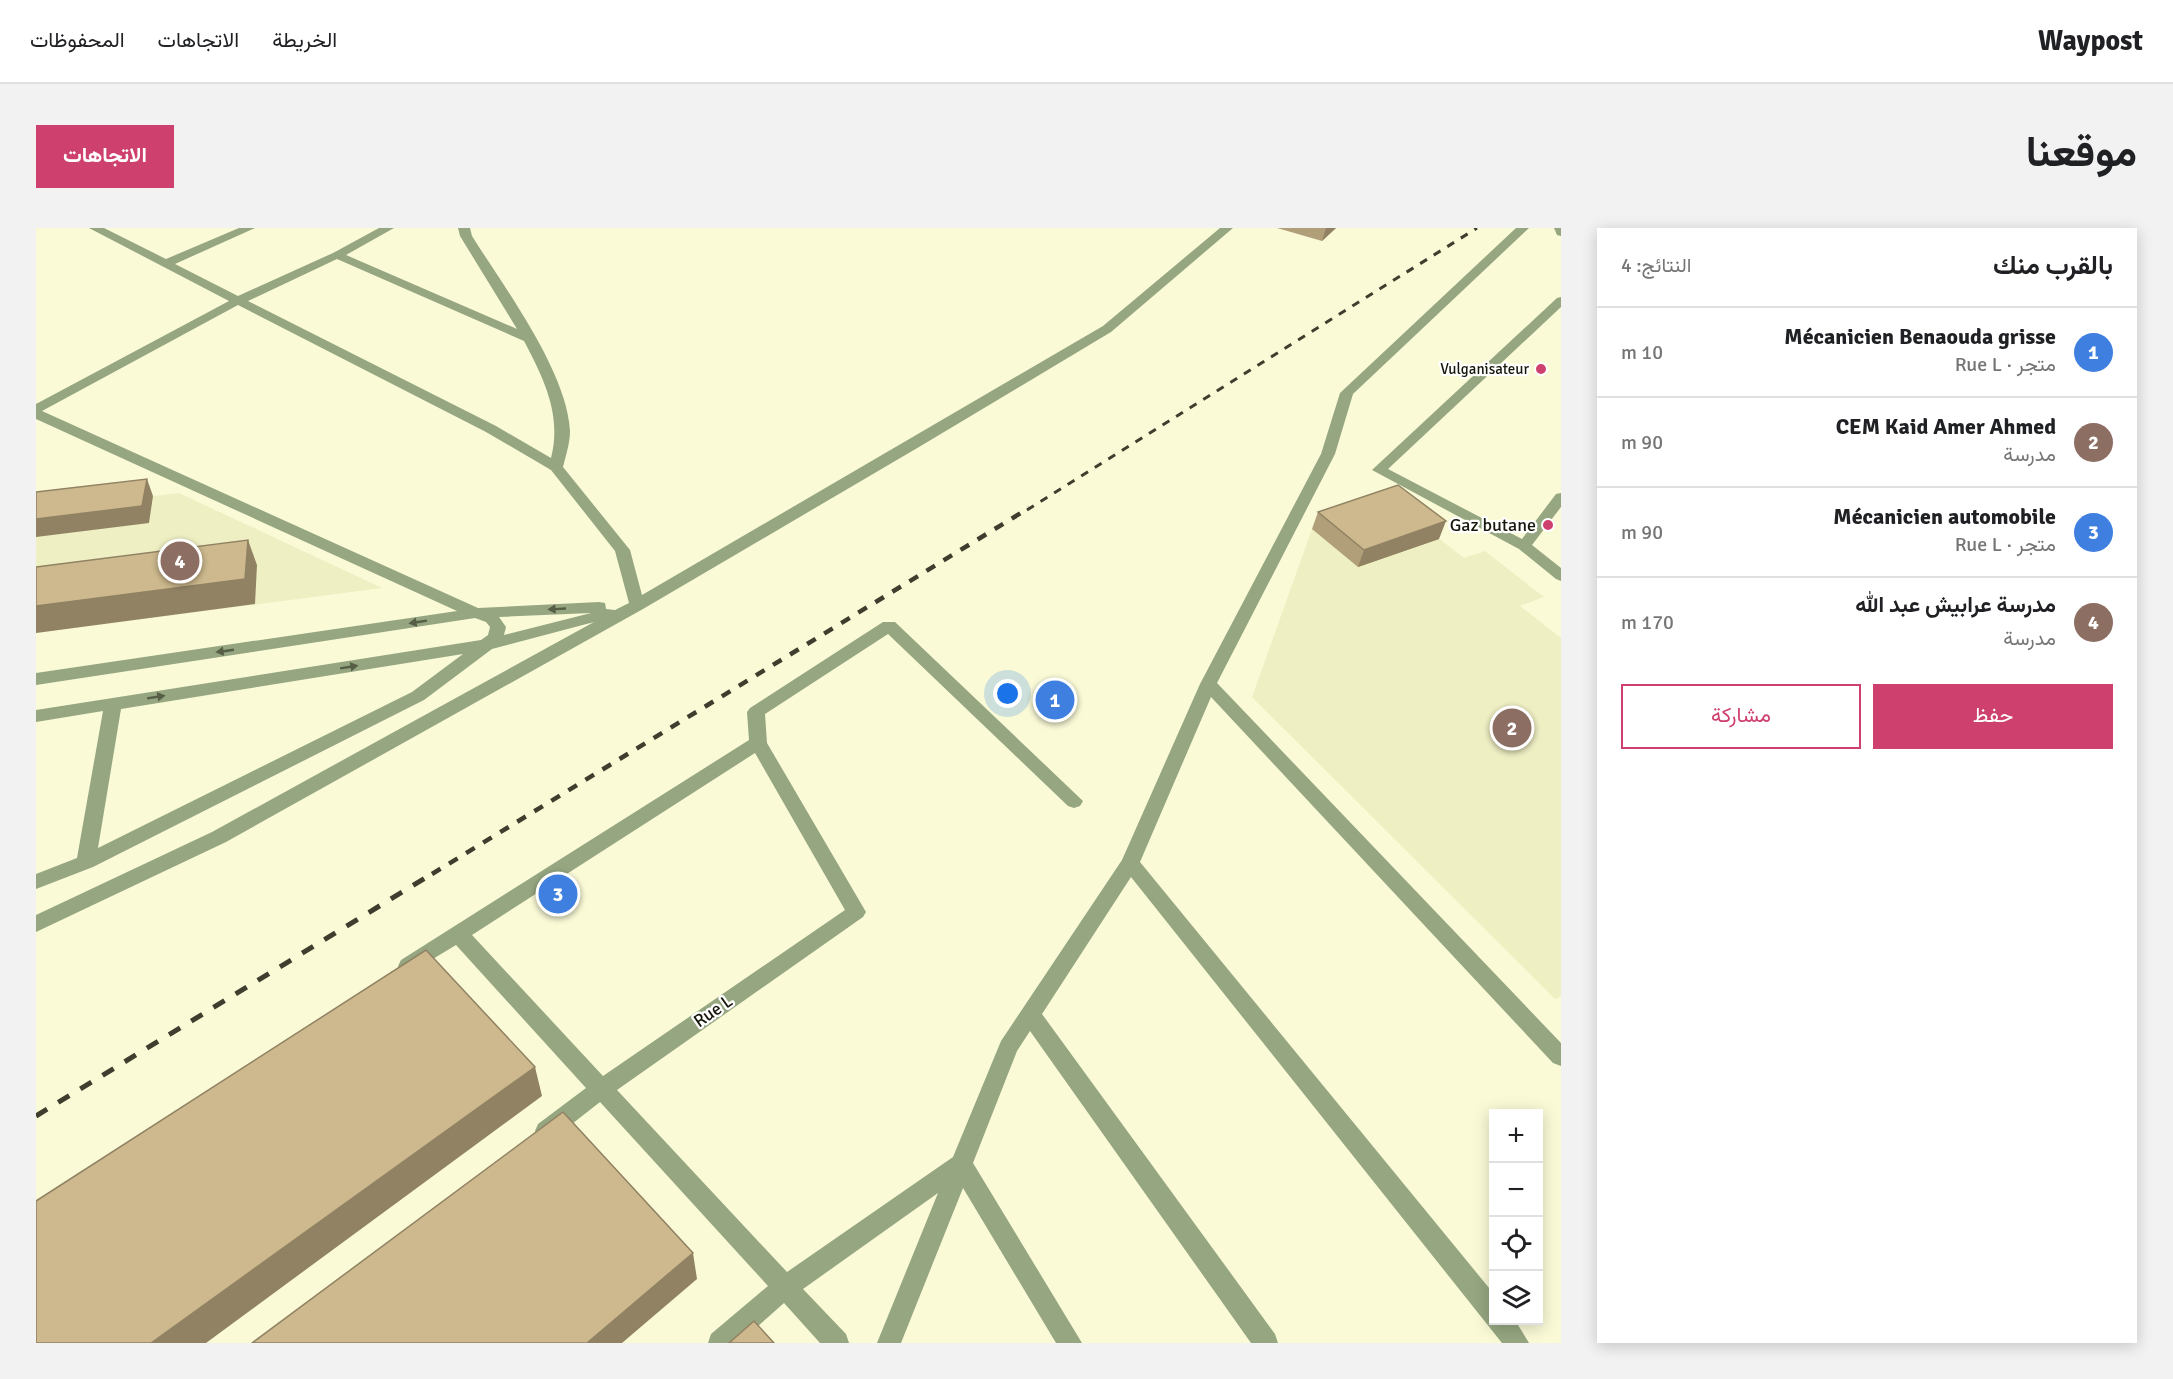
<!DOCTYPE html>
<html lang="ar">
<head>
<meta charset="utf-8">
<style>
  body { margin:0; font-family:Signika,Vazirmatn,sans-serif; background:#f2f2f2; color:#202124; direction:rtl }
  .controls { position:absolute; right:18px; bottom:18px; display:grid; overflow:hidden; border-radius:0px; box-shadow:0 3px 15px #0003 }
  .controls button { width:54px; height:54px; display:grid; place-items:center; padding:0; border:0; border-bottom:2px solid #e0e0e0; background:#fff; color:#202124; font:30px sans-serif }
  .you { position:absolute; left:972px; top:466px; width:21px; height:21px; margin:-15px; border:4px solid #fff; border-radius:50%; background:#1a73e8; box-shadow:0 0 0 9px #1a73e833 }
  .badge { display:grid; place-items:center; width:39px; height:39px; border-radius:50%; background:#ce406d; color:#fff; font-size:20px; font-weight:700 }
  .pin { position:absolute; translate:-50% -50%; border:3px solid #fff; box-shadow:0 2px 6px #0006 }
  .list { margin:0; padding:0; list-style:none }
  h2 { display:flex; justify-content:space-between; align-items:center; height:78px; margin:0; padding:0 24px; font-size:26px }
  h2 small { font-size:20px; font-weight:400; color:#757577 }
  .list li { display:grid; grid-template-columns:39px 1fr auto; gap:18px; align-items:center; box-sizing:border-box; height:90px; padding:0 24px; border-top:2px solid #e0e0e0 }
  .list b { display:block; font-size:22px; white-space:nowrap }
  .list p { margin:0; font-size:20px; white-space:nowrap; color:#757577 }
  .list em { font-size:20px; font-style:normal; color:#757577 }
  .actions { display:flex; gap:12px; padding:18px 24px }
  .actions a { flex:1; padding:14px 0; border:2px solid #ce406d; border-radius:0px; text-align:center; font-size:21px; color:#ce406d }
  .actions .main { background:#ce406d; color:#fff }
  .icon { flex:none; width:33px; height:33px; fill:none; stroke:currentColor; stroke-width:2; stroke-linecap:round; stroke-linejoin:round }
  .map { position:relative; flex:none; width:1525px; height:1115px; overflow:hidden; direction:ltr; border-radius:0px }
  header { display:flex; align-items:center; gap:36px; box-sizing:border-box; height:84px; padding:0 30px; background:#fff; border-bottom:2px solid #e0e0e0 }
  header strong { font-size:28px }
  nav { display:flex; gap:33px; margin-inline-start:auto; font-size:21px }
  .intro { display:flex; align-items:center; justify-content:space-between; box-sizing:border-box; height:144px; padding:0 36px }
  h1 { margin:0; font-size:42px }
  .button { padding:15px 27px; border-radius:0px; background:#ce406d; color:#fff; font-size:21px; font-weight:700 }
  main { display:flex; gap:36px; padding:0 36px }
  aside { flex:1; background:#fff; border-radius:0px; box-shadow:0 3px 15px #0003 }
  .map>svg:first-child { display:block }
</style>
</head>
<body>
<header>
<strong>Waypost</strong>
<nav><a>الخريطة</a><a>الاتجاهات</a><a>المحفوظات</a></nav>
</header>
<div class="intro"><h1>موقعنا</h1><a class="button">الاتجاهات</a></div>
<main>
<aside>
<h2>بالقرب منك<small>النتائج: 4</small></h2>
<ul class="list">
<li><span class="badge" style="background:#3f7fe0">1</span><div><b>Mécanicien Benaouda grisse</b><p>متجر · Rue L</p></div><em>10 m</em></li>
<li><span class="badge" style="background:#8d6e63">2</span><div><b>CEM Kaid Amer Ahmed</b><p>مدرسة</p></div><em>90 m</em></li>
<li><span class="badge" style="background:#3f7fe0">3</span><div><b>Mécanicien automobile</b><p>متجر · Rue L</p></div><em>90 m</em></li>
<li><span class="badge" style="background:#8d6e63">4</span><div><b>مدرسة عرابيش عبد الله</b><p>مدرسة</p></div><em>170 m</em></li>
</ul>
<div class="actions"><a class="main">حفظ</a><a>مشاركة</a></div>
</aside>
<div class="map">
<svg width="1525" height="1115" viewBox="0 0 1525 1115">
  <rect width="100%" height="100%" fill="#fafad7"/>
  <path fill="#efefc4" d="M143,265L346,360L0,405V306L7,281Z
    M1356,274L1428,330L1449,323L1508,369L1484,378L1525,410V768L1519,771L1216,469L1276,301Z"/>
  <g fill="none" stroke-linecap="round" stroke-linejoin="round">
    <path fill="#96a681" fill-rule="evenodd" d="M53,0H68L130,31L203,0H219L139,36L202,68L297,25L343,0H358L310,27L481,101L424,8L422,0H434L436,8C468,59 531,143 534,203C534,215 530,227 527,239L594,322L606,367L1067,98L1184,0H1197L1075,104L883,219L607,381L190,614L0,704V687L176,604L558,394L456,421L388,472L57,639L0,661V646L41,630L67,483L0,494V482L445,412L452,407L454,399L450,394L439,390L0,457V445L421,383L0,191V176L193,73ZM301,31L488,113C508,151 526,187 515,230L460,198L212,73ZM202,77L450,204L515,242L579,323L593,375L579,382L570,381L569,375L563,374L442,380L6,183ZM555,385L468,407L470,399L463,389ZM427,426L376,464L62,620L85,481Z
      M1480,0H1493L1317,166L1299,226L1181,455L1525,815V838L1517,835L1175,469L1104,634L1458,1066V1092H1479L1493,1115H1466L1095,649L1006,786L1239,1106L1242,1115H1215L994,803L981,823L937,935L1046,1115H1020L927,960L865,1115H841L902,965L767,1061L810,1106L813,1115H784L748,1075L703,1115H672L675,1106L732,1058L564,874L518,910L510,913L502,910L499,903L502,896L550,860L420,717L372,746L365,744L362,738L365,732L713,512L711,484L714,480L847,394H859L1047,573L1044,578L1038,580L1032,578L852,406L729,486L731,515L830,684L827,689L581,862L751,1044L917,929L965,813L1086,632L1164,456L1285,226L1304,165ZM719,525L809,682L567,848L436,707Z
      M1518,0H1525V8L1521,7Z
      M1525,69V79L1352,241L1486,311L1520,266L1525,265V279L1496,317L1525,340V353L1520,351L1483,321L1336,242L1521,70Z"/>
    <path stroke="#3f3e2e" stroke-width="3" stroke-dasharray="8 8" stroke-linecap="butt" d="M991,282L1441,0"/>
    <path stroke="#3f3e2e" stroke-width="4.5" stroke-dasharray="10 10" stroke-linecap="butt" d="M396,646L993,280"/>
    <path stroke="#3f3e2e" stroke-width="5" stroke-dasharray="13 13" stroke-linecap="butt" d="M0,888L399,644"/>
  </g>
  <path fill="#b09f79" d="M1241,0H1300L1286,13Z
    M1282,284L1403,311L1322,339L1276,301Z"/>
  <path fill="#908263" d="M1290,0H1300L1286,13Z
    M111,251L117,268L113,295L0,309V291Z
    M1410,293L1403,311L1322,339L1328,322Z
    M212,312L221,337L219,376L0,405V378Z
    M499,839L506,868L170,1115H115Z
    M657,1025L661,1051L586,1115H551Z"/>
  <path fill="#cdb98d" stroke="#908263" stroke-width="1.5" d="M111,251L106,278L0,291V264Z
    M1362,257L1410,293L1328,322L1282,284Z
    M212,312L209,351L0,378V339Z
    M390,722L499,839L115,1115H0V973Z
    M527,884L657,1025L551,1115H216Z
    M718,1093L738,1115H693Z"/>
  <defs><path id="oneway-solid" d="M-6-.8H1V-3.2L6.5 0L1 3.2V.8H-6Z" transform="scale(1.5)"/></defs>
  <g fill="#565e46">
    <use href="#oneway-solid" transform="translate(521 381) rotate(177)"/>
    <use href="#oneway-solid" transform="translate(382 394) rotate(171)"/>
    <use href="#oneway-solid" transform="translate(189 423) rotate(172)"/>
    <use href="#oneway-solid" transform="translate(313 439) rotate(-9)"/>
    <use href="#oneway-solid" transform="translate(120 469) rotate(-9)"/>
  </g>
  <g fill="#ce406d" stroke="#fff" stroke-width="2">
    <circle cx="1505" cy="141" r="6"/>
    <circle cx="1512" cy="297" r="6"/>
  </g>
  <g text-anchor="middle" stroke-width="4.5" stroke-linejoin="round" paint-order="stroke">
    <g font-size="15" fill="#17160a" stroke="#fff" text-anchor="end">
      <text x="1493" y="146">Vulganisateur</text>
    </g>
    <g font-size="18" fill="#17160a" stroke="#fff" text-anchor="end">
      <text x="1500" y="303">Gaz butane</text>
    </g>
    <g font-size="18" fill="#17160a" stroke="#fff">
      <text transform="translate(677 783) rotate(-35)" y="6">Rue L</text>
    </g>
  </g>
</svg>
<div class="controls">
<button>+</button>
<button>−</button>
<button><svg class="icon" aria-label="locate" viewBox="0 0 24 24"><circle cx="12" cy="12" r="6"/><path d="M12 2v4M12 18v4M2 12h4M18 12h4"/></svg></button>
<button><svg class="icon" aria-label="layers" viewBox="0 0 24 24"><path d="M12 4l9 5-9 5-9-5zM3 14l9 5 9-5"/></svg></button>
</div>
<div class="you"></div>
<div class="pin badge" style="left:1019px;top:472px;background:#3f7fe0">1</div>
<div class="pin badge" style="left:1476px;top:500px;background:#8d6e63">2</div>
<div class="pin badge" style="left:522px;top:666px;background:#3f7fe0">3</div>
<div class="pin badge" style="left:144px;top:333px;background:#8d6e63">4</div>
</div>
</main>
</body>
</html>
